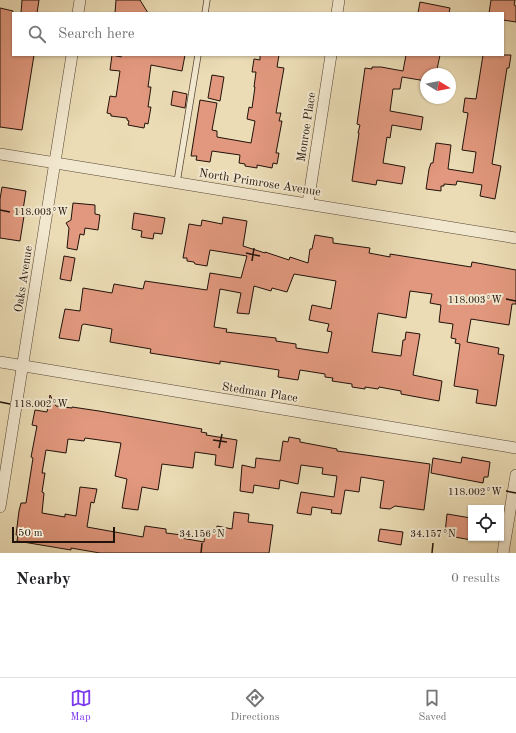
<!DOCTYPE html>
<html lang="en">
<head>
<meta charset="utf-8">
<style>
  body { margin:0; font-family:"Old Standard TT",serif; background:#f2f2f2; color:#202124 }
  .controls { position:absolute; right:12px; bottom:12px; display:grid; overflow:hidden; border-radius:0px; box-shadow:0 1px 3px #0004 }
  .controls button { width:36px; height:36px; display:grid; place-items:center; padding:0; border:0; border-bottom:1px solid #e0e0e0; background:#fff; color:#202124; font:20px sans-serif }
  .compass { position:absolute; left:420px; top:68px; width:36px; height:36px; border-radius:50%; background:#fff; box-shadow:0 1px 3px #0004; rotate:100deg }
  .scale { position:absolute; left:12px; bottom:10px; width:103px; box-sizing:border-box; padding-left:4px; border:2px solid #21120a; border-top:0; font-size:11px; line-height:14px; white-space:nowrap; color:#21120a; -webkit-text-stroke:3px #f2e8cf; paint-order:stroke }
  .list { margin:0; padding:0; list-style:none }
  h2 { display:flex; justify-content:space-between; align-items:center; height:52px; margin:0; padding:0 16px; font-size:17px }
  h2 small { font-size:13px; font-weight:400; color:#757577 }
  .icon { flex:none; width:22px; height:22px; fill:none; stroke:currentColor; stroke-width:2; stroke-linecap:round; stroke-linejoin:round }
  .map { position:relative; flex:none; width:516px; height:553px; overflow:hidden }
  .search { position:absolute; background:#fff; box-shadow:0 1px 3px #0004; left:12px; right:12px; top:12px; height:44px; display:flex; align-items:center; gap:10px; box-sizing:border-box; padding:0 14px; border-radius:0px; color:#757577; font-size:15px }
  .sheet { height:124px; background:#fff }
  nav { display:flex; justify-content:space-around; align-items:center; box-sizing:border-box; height:56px; border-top:1px solid #e0e0e0; background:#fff; font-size:11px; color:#757577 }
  nav a { display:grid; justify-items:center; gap:2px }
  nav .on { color:#7c3aed }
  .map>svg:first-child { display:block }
</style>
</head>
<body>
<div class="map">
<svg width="516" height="553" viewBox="0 0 516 553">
  <rect width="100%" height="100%" fill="#ebdcb5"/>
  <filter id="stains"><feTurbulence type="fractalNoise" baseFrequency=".005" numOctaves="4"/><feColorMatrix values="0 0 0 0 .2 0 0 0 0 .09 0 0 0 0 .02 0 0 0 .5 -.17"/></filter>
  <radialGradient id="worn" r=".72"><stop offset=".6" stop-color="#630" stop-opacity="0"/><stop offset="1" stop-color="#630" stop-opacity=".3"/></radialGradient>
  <path fill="#e1987e" stroke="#21120a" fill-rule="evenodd" d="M22,0H39L37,13H21Z
    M116,0H140L148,13H115Z
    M491,0H515L514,5L516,6V22L503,20V13H489Z
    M420,2L450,8L449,13H418Z
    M0,8L13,11V55H34L22,130L0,127Z
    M112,55L121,57L122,55H185L182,71L151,65L148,87H151L148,107H151L148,124L145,123L144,128L128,125L129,121L127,120V118L111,116V114L107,113L110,96L116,97L120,71L110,70Z
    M260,55H279L277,67L284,68L276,113H281L279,121H282L276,153H279L277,164L273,163L272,168L257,165V168L245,166V164L239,163L240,155L212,151L210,162L196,160L197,156H191L200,100L217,103L212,130L217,131V137L251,143L255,121L247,119L249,107L252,108L255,87H254L256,72H252L254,59L260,60Z
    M406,55H440L436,74H426V81L402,77L400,89H393L390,111L423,117L421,130L392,125L390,138L387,137L383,163L405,167L402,184L377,180L376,185L352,181L359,133H358L360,125L357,124L365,68L372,69V67H381L403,71Z
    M483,55H511L509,68H507L492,164L501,166L495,199L480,196L482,185L457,181L456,185L444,184V186H441V191L426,189L429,169L431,163H433L436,143L451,145L448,169L473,173L476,152L462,150L468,113L463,112L465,98L476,99Z
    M212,75L224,77L220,101L208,98Z
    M173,91L187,94L185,108L171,105Z
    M2,187L26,191L22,216H24L20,241L0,238V199Z
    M73,203L95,205V214L100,215L98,230L85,228L84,235L80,234L77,250L67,248L69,228L66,223L71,220Z
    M134,213L165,218L162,234L154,233L153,239L141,237L142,231L132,229Z
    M223,217L247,221L243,246L265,253V252L289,260L290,257L308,263L310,249H312L315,235L333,238V243L370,248L369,253L390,257V254L471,267L472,262L516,270V304H512L509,325L471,319L467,342L499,348L498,354L504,355L496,406L476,403L478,390L454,386L460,344L455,343L456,339L451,338L453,324L439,322L441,305L430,303L432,294L410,291L406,318L378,313L372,352L401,356L403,340H405L406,332L420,334L413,375L442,381L439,401L401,394V391L379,387L378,389L365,387V389L352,387V384L332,381L333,378L325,377V374L300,370L298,380L278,377L279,370L220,361V364L150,353L151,349L110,342L112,329L84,324L82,325L79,341L59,338L65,309L80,311L83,288L112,293L114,284L143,289L145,281L207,290L210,273L241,278L247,256L210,250L207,266L195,264L194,262L187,261V258H183L189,224L201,226L202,220L222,224ZM294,274L336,281L331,309L312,305L309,320L329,324L327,331L332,332L328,353L296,348V344L276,341V338L226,332L227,329L214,327L220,289L241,293L237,313L249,314L254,286L271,291L272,288L287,292Z
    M64,256L75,258L71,281L60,279Z
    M50,395L56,406L72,408V407L99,411L202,429L201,432L207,433L206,435L237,440L233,468L215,465L216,455L195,452L193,468L162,464L158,490L142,487L138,510L122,508L127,479L115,476L121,443L85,438L84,441L68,439L66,453L46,450L42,473H45L42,492L44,493L42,513L65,517V514L76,516L80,487L97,489L94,503L91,502L87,527L143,537L145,526L166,529V533L182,535L181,538L204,542L205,530L216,532L217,526L232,529L234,512L249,514L248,522L273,525L269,553H100L71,548V550L17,541L18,535H16L19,511L21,503H26L33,458L31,457L37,426L32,425L35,410L47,412Z
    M289,437L300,439V442L337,449V451L430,464L424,510L395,506L390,509L380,508L384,481L361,477L359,492L345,490L341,514L331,513L332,510L312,507L311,515L297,513L301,492L334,497L337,476L322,474L323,468L301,465L298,484L280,480L279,489L254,485L253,493L240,491L242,465L255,468L256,458L280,461L283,441L288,442Z
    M462,457L490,462L488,477H484L483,483L431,473L433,458L461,463Z
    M447,514L471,518V540L455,537V535L445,533Z
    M380,529L403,532L401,545L378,541Z"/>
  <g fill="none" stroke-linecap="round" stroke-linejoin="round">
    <defs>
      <path id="service" d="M205,13L207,0
        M177,182L198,55"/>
      <path id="minor" d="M78,13L80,0
        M337,13L339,0
        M0,154L516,238
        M308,203L331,55
        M0,362L516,448
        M0,507L72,55
        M503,553L516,475"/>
    </defs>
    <use href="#service" stroke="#544435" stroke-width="7"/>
    <use href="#minor" stroke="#544435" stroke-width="12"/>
    <use href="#service" stroke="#f2e8cf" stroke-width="5.5"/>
    <use href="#minor" stroke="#f2e8cf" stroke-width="11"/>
  </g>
  <path fill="none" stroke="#21120a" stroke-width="1.5" d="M0,210L10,212M246,253L260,256M252,261L254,248M506,299L516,301M0,402L10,404M213,440L227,442M219,448L222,434M506,491L516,493M201,553L202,543M432,553L433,543"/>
  <g text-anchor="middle" stroke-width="4" stroke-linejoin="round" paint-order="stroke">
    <g font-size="12" fill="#21120a" stroke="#f2e8cf">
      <text transform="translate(306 127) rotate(-81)" y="4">Monroe Place</text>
      <text transform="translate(260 182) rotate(9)" y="4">North Primrose Avenue</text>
      <text transform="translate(23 279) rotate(-81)" y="4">Oaks Avenue</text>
      <text transform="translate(260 392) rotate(9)" y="4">Stedman Place</text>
    </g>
  </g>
  <g font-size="10" text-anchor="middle" fill="#21120a" stroke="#f2e8cf" stroke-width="4" stroke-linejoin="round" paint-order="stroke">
    <text x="41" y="215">118.003°W</text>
    <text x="475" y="303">118.003°W</text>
    <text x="41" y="407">118.002°W</text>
    <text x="475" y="495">118.002°W</text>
    <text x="202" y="537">34.156°N</text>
    <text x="433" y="537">34.157°N</text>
  </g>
  <rect width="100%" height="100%" filter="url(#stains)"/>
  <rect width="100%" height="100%" fill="url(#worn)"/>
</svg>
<div class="controls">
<button><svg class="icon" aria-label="locate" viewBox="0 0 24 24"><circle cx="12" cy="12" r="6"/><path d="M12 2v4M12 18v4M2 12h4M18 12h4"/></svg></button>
</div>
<svg class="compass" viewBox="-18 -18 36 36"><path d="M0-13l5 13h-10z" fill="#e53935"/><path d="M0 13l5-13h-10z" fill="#757577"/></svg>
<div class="scale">50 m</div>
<div class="search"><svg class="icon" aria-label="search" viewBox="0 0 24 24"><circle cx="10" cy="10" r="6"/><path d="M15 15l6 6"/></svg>Search here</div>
</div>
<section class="sheet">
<h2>Nearby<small>0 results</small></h2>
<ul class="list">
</ul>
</section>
<nav>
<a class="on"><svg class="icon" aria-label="map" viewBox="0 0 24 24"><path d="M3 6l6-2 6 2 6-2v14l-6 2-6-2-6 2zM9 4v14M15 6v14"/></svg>Map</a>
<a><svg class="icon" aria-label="directions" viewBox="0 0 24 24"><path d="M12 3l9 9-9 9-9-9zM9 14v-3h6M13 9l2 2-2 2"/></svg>Directions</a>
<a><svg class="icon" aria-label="saved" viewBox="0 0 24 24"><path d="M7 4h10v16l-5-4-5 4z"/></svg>Saved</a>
</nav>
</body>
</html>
